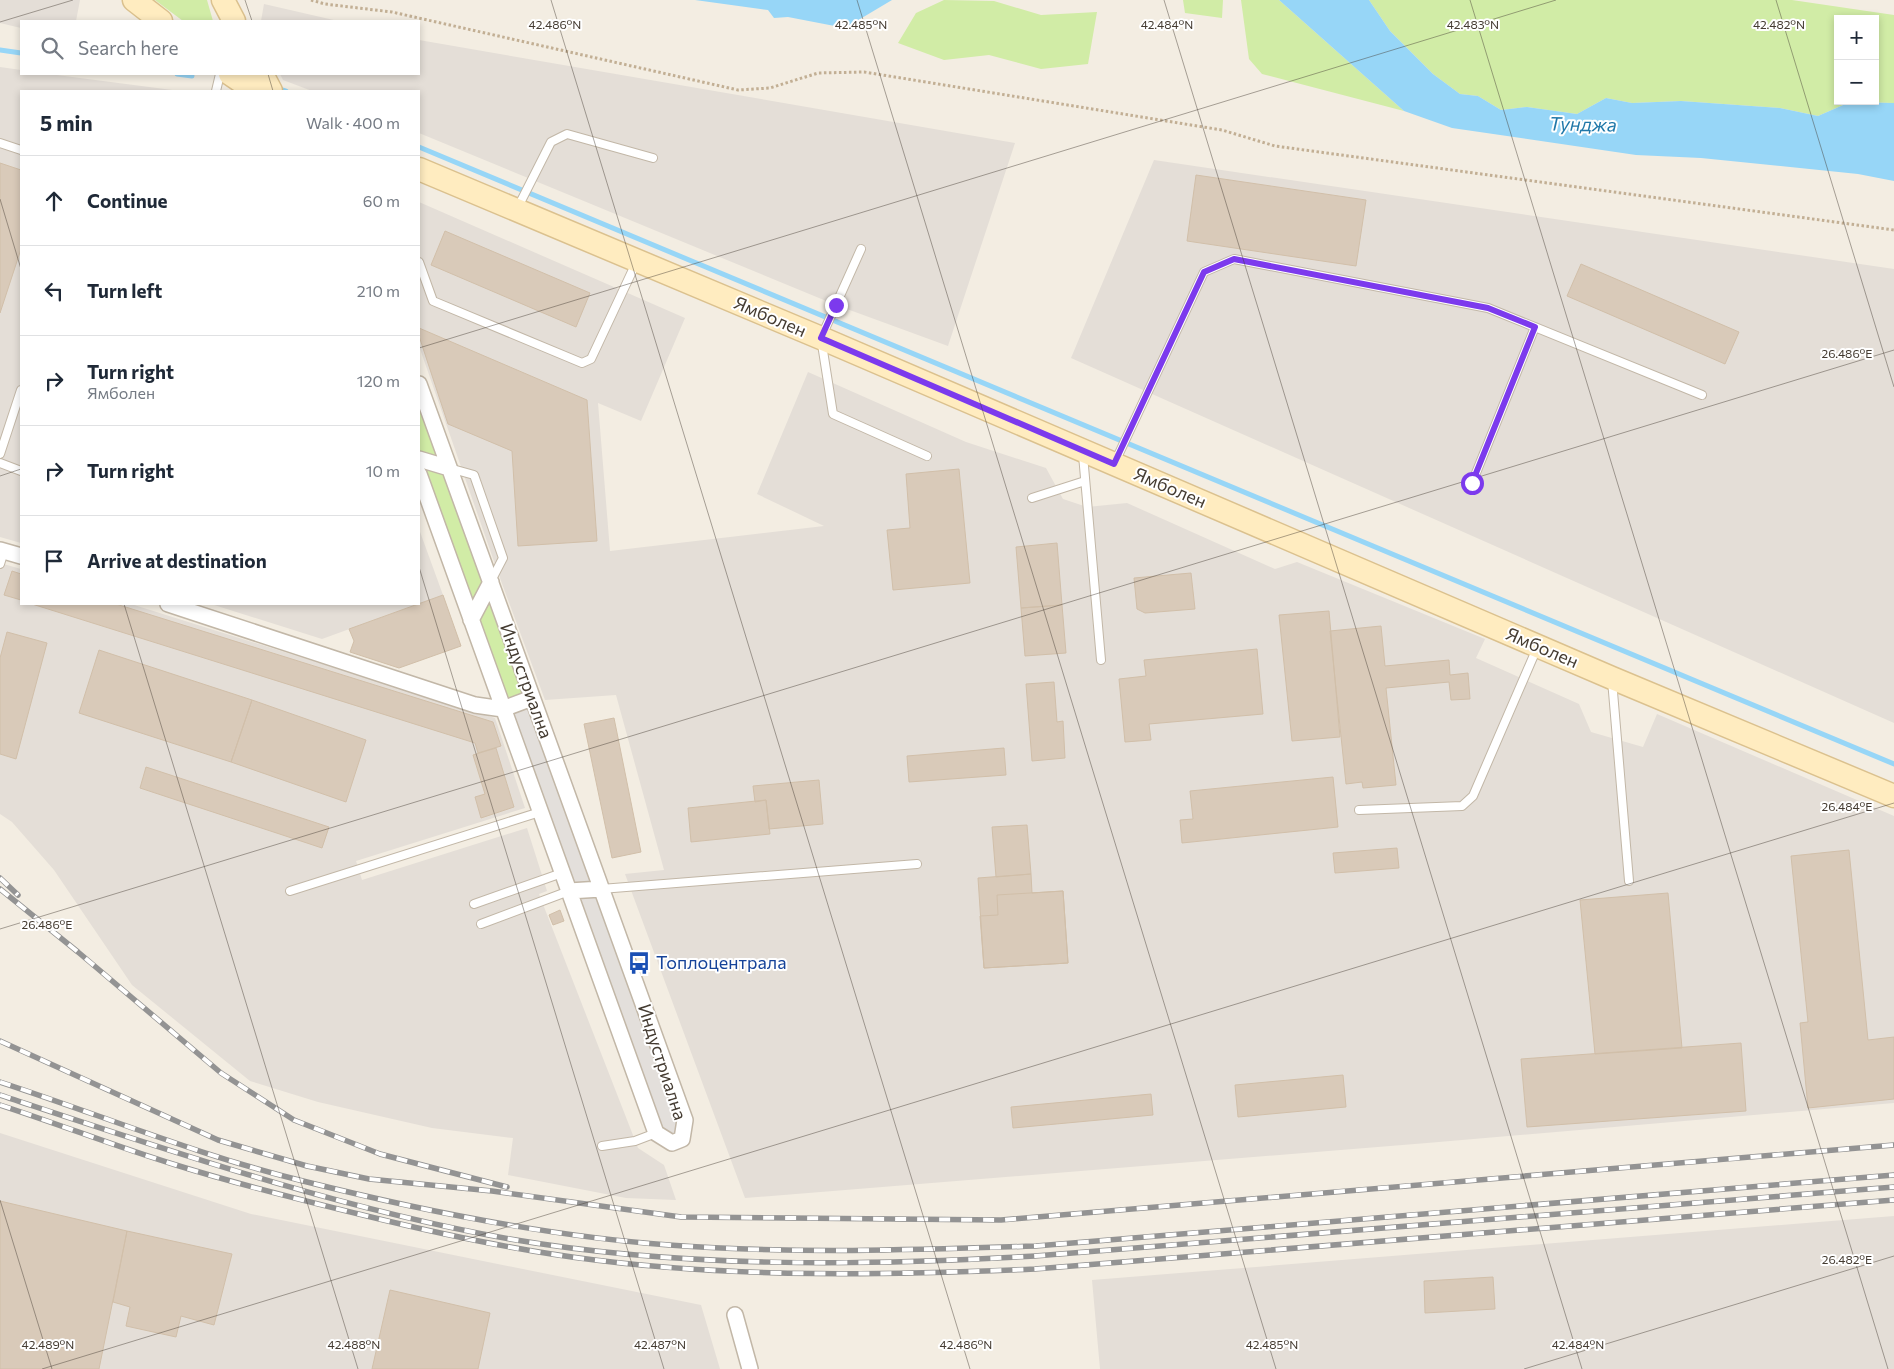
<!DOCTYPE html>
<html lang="en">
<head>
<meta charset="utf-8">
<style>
  body { margin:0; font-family:Commissioner,sans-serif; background:#f6f6f7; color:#1f2937 }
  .controls { position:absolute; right:15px; top:15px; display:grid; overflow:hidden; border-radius:0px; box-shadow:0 2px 8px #0003 }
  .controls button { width:45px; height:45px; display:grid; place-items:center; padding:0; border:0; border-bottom:1px solid #e0e1e3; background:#fff; color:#1f2937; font:25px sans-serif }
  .stop { position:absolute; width:15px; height:15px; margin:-11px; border:4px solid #7c3aed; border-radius:50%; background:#fff }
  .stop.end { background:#7c3aed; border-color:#fff; box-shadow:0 1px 5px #0008 }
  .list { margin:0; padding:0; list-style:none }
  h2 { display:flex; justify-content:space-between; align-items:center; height:65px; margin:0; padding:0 20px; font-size:21px }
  h2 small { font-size:16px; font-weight:400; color:#747a83 }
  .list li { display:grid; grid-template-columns:32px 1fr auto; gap:15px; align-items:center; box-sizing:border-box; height:90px; padding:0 20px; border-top:1px solid #e0e1e3 }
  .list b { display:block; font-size:19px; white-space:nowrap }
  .list p { margin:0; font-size:16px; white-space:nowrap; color:#747a83 }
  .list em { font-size:16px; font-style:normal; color:#747a83 }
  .icon { flex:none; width:28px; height:28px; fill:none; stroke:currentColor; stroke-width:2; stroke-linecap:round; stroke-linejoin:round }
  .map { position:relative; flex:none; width:1894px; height:1369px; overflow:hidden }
  .search { position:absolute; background:#fff; box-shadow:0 2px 8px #0003; left:20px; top:20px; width:400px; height:55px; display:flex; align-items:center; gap:12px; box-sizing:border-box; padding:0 18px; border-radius:0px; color:#747a83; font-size:19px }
  .panel { position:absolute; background:#fff; box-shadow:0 2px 8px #0003; left:20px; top:90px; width:400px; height:515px; border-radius:0px }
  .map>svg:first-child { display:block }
</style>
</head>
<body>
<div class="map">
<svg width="1894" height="1369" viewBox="0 0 1894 1369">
  <rect width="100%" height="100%" fill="#f3ede2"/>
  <path fill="#e4ded7" d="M0,0H80L76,21H21V28L0,23Z
    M264,4L338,21H261Z
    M419,40L1015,143L948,346L836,305L419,133V91H312L283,80L280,74H419Z
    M0,67L21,70V74H49L180,91H21V543L0,537Z
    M1154,160L1894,269V723L1071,358Z
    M419,202L685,318L641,421L598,403L610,551L824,526L757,494L808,372L966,442L1046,468L1063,499L1087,507L1127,503L1275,569L1297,562L1485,639L1476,658L1579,704L1591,732L1643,747L1657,714L1894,816V1103L1427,1143L745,1198L625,874L664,870L616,695L545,700L497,570L419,346Z
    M419,529L443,595L419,604Z
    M0,563L21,569V604H131L495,718L525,808L356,861L362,880L527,828L547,891L539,894L638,1148L664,1165L676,1200L626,1198L508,1175L513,1138L432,1128L318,1102L250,1081L132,985L54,870L12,822L0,814Z
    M211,604H418L322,639Z
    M0,1133L251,1214L701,1305L720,1369H0Z
    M1894,1216V1369H1100L1092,1280Z"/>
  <path fill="#d1eca6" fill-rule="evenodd" d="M155,0H207L213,21H183Z
    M944,0L994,1L1041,15L1097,12L1088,64L1041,69L989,55L944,60L898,43L916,13Z
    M1183,0H1223L1222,18L1185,13Z
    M1241,0H1279L1404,111L1262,74L1249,59Z
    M1369,0H1792L1894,15V103L1850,102L1818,116L1780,108L1681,101L1632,103L1606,98L1577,114L1527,107L1501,110L1478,96L1460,94L1433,74L1390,31ZM1838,19H1875V101H1838Z
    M419,384L532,698L503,709L419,474Z"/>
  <path fill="#e3dfdb" d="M532,698L685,1120L682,1139L656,1133L503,709Z"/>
  <path fill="#97d6f7" d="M695,0H892L845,28L788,17L774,18L768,10Z
    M1279,0H1369L1390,31L1433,74L1460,94L1478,96L1501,110L1527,107L1577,114L1606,98L1632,103L1681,101L1780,108L1818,116L1850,102L1894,103V181L1858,174L1701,158L1636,155L1452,128L1404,111Z"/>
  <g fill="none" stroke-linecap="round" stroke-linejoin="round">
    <path stroke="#97d6f7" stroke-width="5" d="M0,50L21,53
      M177,74L192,76
      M283,90L286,91
      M419,147L1894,764"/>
  </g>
  <path fill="#d9cab9" stroke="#d1bfa9" d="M0,163L21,170V249L0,313Z
    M1196,175L1366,200L1356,266L1187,241Z
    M445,231L590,293L576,327L431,265Z
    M1581,264L1739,332L1725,364L1567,296Z
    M419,328L587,400L597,541L518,546L512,451L448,424L419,336Z
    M959,469L970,583L893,590L887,530L910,528L906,474Z
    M1057,543L1062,605L1021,608L1016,547Z
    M12,571L21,574V600L4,595Z
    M1191,573L1195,609L1145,613L1137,609L1134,578Z
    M443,595L461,646L399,668L350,652L354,641L349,629Z
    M32,604H116L493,722L501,746L478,753L475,743Z
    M1062,605L1066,653L1025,656L1021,608Z
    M1329,611L1340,737L1292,741L1279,615Z
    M1381,626L1385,666L1449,660L1450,675L1468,673L1470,699L1451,700L1449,682L1386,688L1396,785L1363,788L1362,782L1346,784L1330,631Z
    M7,632L47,643L16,759L0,754V658Z
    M1257,649L1263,714L1149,724L1151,740L1125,742L1119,679L1146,676L1144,660Z
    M99,650L252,700L231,762L79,713Z
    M1054,682L1057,722L1063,721L1065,758L1032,761L1026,684Z
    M252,700L366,740L346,802L231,762Z
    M614,718L641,852L612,858L584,724Z
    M496,748L514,807L481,818L475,797L485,794L473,755Z
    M1004,748L1006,775L909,782L907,756Z
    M146,767L329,827L322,848L140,788Z
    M1333,777L1338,827L1182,843L1180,820L1193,819L1190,791Z
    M819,780L823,824L769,829L766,800L755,802L753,786Z
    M766,800L770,834L691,842L688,808Z
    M1027,825L1031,874L996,877L992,827Z
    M1397,848L1399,868L1335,873L1333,853Z
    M1849,850L1868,1040L1894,1037V1099L1808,1108L1800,1023L1808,1022L1791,856Z
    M1031,874L1032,893L1063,891L1068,963L984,968L978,878Z
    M1063,891L1068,963L984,968L980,916L998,915L997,895Z
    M1668,893L1682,1048L1595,1054L1580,900Z
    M560,910L564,921L553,925L549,915Z
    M1741,1043L1746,1111L1527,1127L1521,1059Z
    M1343,1075L1346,1107L1238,1117L1235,1085Z
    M1151,1094L1153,1115L1013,1128L1011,1107Z
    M0,1201L127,1231L99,1369H0Z
    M127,1231L232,1254L214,1325L181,1316L176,1337L126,1326L130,1307L113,1302Z
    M1493,1277L1495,1309L1425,1313L1424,1281Z
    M390,1290L490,1313L478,1369H372Z"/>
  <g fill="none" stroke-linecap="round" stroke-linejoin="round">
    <defs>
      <path id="lane" d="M216,91L220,74
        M0,143L21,150
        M517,209L551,142L567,134L653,158
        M861,249L821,338L833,414L927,456
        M419,262L433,301L582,363L591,359L636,263
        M0,454L21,390
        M1083,455L1101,660
        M1115,462L1204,272L1234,259L1488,308L1702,395
        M0,463L21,471
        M449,468L474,475L503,558L491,581
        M1472,483L1535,327
        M1032,498L1085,481
        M0,564L4,551
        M1612,680L1629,881
        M1359,810L1462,806L1473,796L1537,648
        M601,889L917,864
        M290,891L540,812
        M474,904L562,873
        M481,924L569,891
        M602,1146L635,1141L656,1133"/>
      <path id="street" d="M419,384L685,1120L682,1139L672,1143L656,1133L419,474
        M419,459L449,468
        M0,550L21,556
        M168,604L475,705L503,709L532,698
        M471,620L491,582
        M569,891L601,889
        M735,1315L750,1369"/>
      <path id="secondary" d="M134,0L161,21
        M223,0L234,21
        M230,74L255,91
        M262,74L271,91
        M419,169L821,338L1612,678L1894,796"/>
    </defs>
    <use href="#lane" stroke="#c2b7a7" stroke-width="10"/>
    <use href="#street" stroke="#c2b7a7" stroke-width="18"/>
    <use href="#secondary" stroke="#dbc18e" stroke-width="25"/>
    <path stroke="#c2af94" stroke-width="3" stroke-dasharray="2.5 2.5" stroke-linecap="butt" d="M311,0L325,4L392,12L738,90L770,88L818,73L864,72L1222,130L1275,146L1894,230"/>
    <use href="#lane" stroke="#fff" stroke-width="8"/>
    <use href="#street" stroke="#fff" stroke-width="15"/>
    <use href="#secondary" stroke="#ffecc0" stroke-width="22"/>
    <defs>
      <path id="rail" d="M0,878L18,895
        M0,889L78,952L221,1073L294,1120L380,1154L507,1187
        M0,1041L218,1140L307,1166L369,1179L492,1191L681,1217L1001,1220L1894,1145
        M0,1082C101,1115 200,1156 303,1181C423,1211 546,1236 669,1245C791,1254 914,1250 1036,1246L1894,1175
        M0,1095C168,1150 336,1208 510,1239C680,1268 863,1266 1035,1256L1894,1187
        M0,1105C59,1124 117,1147 176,1165C240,1185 305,1201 371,1217C445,1235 519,1251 595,1260C740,1278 888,1275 1035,1269L1894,1200"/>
    </defs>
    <use href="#rail" stroke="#939393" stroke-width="5.5"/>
    <use href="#rail" stroke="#fff" stroke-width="4" stroke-dasharray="11" stroke-linecap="butt"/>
  </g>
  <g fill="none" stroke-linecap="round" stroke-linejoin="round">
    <path stroke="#7c3aed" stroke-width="6" d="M836,305L821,338L1114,464L1204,272L1234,259L1488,308L1535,327L1472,483"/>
  </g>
  <path fill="none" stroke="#453c32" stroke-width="1" stroke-opacity="0.45" d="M245,0L252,21M551,0L970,1369M857,0L1276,1369M1164,0L1582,1369M1470,0L1888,1369M1776,0L1894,387M0,22L73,0M268,74L273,91M0,199L21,269M419,348L1556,0M0,476L21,469M419,567L664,1369M124,604L358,1369M0,929L1894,350M0,1200L52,1369M42,1369L1894,803M1524,1369L1894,1256"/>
  <defs>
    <symbol id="bus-bare" viewBox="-9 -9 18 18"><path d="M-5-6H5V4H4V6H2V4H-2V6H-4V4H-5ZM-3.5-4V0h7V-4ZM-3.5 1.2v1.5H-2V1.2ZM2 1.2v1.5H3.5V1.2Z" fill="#1a4fb4" stroke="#fff" stroke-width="2.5" paint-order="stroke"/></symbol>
  </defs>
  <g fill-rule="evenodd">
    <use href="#bus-bare" x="623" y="947" width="32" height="32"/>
  </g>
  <g text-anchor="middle" stroke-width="4" stroke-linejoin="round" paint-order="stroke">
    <g font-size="18" fill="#453c32" stroke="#fff">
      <text transform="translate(770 317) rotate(23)" y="6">Ямболен</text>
      <text transform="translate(1170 488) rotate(23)" y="6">Ямболен</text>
      <text transform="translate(1542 648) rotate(23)" y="6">Ямболен</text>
      <text transform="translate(526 681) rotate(70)" y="6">Индустриална</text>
      <text transform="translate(662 1062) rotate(72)" y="6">Индустриална</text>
    </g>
    <g font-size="18" fill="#164399" stroke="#fff" text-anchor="start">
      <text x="656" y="969">Топлоцентрала</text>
    </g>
    <g font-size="19" font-style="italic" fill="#2078a9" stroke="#fff">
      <text transform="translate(1583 124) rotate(1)" y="7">Тунджа</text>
    </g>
  </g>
  <g font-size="12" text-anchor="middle" fill="#453c32" stroke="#fff" stroke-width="4" stroke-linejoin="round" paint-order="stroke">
    <text x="1779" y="29">42.482°N</text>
    <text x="555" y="29">42.486°N</text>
    <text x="861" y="29">42.485°N</text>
    <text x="1167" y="29">42.484°N</text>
    <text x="1473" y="29">42.483°N</text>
    <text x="1847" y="358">26.486°E</text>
    <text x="1847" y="811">26.484°E</text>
    <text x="47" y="929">26.486°E</text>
    <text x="1847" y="1264">26.482°E</text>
    <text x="48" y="1349">42.489°N</text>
    <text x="354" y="1349">42.488°N</text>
    <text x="660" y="1349">42.487°N</text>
    <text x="966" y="1349">42.486°N</text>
    <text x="1272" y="1349">42.485°N</text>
    <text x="1578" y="1349">42.484°N</text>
  </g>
</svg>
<div class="controls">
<button>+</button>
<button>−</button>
</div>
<div class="stop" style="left:1472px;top:483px"></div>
<div class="stop end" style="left:836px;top:305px"></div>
<div class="search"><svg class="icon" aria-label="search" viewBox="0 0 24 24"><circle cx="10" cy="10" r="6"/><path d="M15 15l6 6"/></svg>Search here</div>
<section class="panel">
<h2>5 min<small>Walk · 400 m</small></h2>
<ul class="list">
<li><svg class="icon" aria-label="ahead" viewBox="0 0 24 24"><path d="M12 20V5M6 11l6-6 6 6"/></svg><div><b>Continue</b></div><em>60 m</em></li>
<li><svg class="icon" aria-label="left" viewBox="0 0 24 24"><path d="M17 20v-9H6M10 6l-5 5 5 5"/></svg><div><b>Turn left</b></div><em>210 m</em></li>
<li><svg class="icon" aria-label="right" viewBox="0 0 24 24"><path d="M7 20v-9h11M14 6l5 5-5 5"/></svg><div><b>Turn right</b><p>Ямболен</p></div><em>120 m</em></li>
<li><svg class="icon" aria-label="right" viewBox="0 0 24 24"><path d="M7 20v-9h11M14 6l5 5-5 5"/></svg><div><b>Turn right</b></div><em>10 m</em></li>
<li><svg class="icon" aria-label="arrive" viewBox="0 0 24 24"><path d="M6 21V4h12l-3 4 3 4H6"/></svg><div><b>Arrive at destination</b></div></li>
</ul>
</section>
</div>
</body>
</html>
